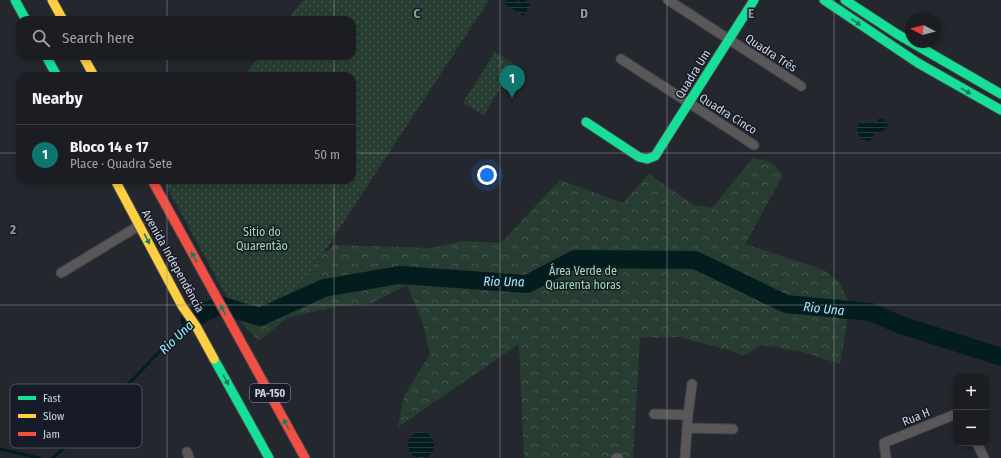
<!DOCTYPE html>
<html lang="en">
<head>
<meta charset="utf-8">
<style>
  body { margin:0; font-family:"Fira Sans Condensed",sans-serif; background:#25262b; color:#f1f3f6 }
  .controls { position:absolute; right:12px; bottom:12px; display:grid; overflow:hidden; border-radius:8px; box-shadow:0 2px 6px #0003 }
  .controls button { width:36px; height:36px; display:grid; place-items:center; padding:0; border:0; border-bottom:1px solid #3a3b41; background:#1c1d23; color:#f1f3f6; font:20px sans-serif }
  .compass { position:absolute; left:905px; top:12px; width:36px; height:36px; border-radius:50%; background:#1c1d23; box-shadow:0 2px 6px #0003; rotate:277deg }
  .you { position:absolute; left:487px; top:175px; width:14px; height:14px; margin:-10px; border:3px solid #fff; border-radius:50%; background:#1a73e8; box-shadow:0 0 0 6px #1a73e833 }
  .badge { display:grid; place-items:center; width:26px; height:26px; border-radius:50%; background:#0f766e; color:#fff; font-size:13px; font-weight:700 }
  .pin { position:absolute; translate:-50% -33px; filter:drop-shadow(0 1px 2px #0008) }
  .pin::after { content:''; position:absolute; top:21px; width:14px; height:12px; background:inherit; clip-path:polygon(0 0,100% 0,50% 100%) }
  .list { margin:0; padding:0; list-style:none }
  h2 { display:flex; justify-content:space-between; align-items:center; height:52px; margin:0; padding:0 16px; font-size:17px }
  h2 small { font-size:13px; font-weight:400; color:#a0a2a6 }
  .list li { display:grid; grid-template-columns:26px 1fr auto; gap:12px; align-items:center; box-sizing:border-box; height:60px; padding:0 16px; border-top:1px solid #3a3b41 }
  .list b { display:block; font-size:15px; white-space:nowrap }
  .list p { margin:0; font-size:13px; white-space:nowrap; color:#a0a2a6 }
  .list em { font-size:13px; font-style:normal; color:#a0a2a6 }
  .icon { flex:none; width:22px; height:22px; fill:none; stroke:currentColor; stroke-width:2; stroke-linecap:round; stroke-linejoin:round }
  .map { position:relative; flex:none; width:1001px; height:458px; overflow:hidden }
  .search { position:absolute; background:#1c1d23; box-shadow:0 2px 6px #0003; left:16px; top:16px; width:340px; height:44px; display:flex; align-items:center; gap:10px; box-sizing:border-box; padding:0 14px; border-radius:12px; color:#a0a2a6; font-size:15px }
  .panel { position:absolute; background:#1c1d23; box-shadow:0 2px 6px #0003; left:16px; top:72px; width:340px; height:112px; border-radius:12px }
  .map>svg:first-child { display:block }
</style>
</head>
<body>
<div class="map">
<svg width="1001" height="458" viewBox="0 0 1001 458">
  <defs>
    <pattern id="forest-crowns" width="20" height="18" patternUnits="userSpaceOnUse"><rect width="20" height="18" fill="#283d31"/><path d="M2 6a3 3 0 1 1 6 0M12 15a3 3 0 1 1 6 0" fill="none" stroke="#46584e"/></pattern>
    <pattern id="park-dots" width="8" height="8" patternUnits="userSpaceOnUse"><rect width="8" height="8" fill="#283d31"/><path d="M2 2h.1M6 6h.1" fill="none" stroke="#46584e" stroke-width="1.8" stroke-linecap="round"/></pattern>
    <pattern id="water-rules" width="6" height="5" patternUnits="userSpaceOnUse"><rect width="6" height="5" fill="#031d1f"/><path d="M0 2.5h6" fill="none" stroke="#273d3f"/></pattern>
  </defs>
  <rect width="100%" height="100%" fill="#25272f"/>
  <path fill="url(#forest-crowns)" d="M753,158L771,162L783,175L745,244L824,270L839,282L850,305L840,364L803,352L762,345L743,356L729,350L679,337L640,338L633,458H524L519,344L398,427L404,396L430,354L423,324L407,285L372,303L334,307L287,318L259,341L237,318L335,245L431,248L462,241L501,243L560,180L623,203L649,174L694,205L712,208Z"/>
  <path fill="url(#park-dots)" d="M303,0H489L305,281L262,310L228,299L163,180H352V76H244L259,56H352V20H287Z
    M495,52L515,65L484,115L463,103Z"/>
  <path fill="url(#water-rules)" d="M507,0H516L519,2V0H526L530,5L524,16L504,4Z
    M880,117L888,124L884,131L874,133L872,138L869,142L860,138L857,131L858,125L862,122L876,124Z
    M408 445a13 13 0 1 1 26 0a13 13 0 1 1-26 0Z"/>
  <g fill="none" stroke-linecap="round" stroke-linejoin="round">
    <path stroke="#031d1f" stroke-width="3" d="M0,449L39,458
      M53,458L87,427L189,321"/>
    <path stroke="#031d1f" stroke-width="18" d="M190,320L220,305L260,317L324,288L399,275L527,284L575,259L695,260L786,304L871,312L898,324L1001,357"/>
    <defs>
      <path id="street" d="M668,0L801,86
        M621,59L754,145
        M61,273L140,225
        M654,414L688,415
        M688,428L733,429
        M977,443L984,458
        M187,452L189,458
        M616,458H618
        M685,458L688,415L692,384
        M886,458L884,443L956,414"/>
      <path id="fast" d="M15,0L26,20
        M824,0L918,63L1001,110
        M845,0L897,34L1001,94
        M46,56L57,76
        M586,122L639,157L647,159L655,156L754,0
        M214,359L269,458"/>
      <path id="slow" d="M52,0L63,20
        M83,56L94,76
        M115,180L182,306L196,326L214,359"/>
      <path id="jam" d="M152,180L305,458"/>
    </defs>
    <use href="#street" stroke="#41444a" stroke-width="11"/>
    <use href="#fast" stroke="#41444a" stroke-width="11"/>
    <use href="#slow" stroke="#41444a" stroke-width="11"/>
    <use href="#jam" stroke="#41444a" stroke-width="11"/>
    <use href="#street" stroke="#595758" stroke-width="9"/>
    <use href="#fast" stroke="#16e098" stroke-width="9"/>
    <use href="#slow" stroke="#ffcf43" stroke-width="9"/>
    <use href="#jam" stroke="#f24e42" stroke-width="9"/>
  </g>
  <defs><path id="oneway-solid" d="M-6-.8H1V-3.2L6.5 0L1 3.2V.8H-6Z"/></defs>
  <g fill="#167e60">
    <use href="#oneway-solid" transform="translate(856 22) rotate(34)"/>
    <use href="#oneway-solid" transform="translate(966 91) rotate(30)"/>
    <use href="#oneway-solid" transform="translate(147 239) rotate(62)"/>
    <use href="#oneway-solid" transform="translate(194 257) rotate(-119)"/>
    <use href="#oneway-solid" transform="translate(223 310) rotate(-118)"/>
    <use href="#oneway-solid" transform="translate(226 380) rotate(61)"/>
    <use href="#oneway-solid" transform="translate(286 424) rotate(-119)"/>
  </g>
  <path fill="none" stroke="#9497a1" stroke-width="1" stroke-opacity="0.55" d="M167,0V20M334,0V20M500,0V458M667,0V458M834,0V458M167,56V76M334,56V76M0,153H20M352,153H1001M167,180V458M334,180V458M0,305H1001"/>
  <g text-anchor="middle" stroke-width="3" stroke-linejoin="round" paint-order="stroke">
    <rect fill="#171b29" stroke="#989ca8" stroke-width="1" x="250" y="384" width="40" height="18" rx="3"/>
    <g font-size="11" font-weight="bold" fill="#d0d4de">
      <text x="270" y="397">PA-150</text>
    </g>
    <g font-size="12" fill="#d0d4de" stroke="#171b29">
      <text transform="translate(771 53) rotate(33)" y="4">Quadra Três</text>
      <text transform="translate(693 74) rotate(-58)" y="4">Quadra Um</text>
      <text transform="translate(728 114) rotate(32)" y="4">Quadra Cinco</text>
      <text transform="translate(173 261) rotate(61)" y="4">Avenida Independência</text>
      <text transform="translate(916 417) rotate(-22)" y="4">Rua H</text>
    </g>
    <g font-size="12" fill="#9ddeb2" stroke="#171b29">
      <text x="262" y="236">Sitio do<tspan x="262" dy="14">Quarentão</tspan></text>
      <text x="583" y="275">Área Verde de<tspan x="583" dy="14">Quarenta horas</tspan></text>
    </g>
    <g font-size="13" font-style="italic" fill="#94f2f5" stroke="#171b29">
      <text transform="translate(504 281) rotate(1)" y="5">Rio Una</text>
      <text transform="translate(824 308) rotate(6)" y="5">Rio Una</text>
      <text transform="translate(176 337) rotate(-44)" y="5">Rio Una</text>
    </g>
  </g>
  <rect x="10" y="384" width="132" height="64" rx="6" fill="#171b29" stroke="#4e525f" stroke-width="1"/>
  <rect x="18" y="396" width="18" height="4" fill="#16e098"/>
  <rect x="18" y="414" width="18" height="4" fill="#ffcf43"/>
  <rect x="18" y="432" width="18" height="4" fill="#f24e42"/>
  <g font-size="11" fill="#d0d4de">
    <text x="43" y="402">Fast</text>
    <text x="43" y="420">Slow</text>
    <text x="43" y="438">Jam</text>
  </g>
  <g font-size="13" text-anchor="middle" font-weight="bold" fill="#9497a1" stroke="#171b29" stroke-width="3" stroke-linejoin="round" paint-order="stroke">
    <text x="417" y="18">C</text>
    <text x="584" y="18">D</text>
    <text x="751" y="18">E</text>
    <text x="13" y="234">2</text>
  </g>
</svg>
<div class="controls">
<button>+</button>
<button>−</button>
</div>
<svg class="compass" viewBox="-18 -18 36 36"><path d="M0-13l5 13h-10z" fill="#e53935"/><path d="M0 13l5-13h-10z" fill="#a0a2a6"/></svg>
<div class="you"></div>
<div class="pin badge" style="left:512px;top:98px">1</div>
<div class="search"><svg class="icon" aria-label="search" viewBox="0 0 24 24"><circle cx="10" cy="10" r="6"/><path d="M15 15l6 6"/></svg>Search here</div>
<section class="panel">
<h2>Nearby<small></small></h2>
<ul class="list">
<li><span class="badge">1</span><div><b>Bloco 14 e 17</b><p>Place · Quadra Sete</p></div><em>50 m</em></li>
</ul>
</section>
</div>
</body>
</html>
